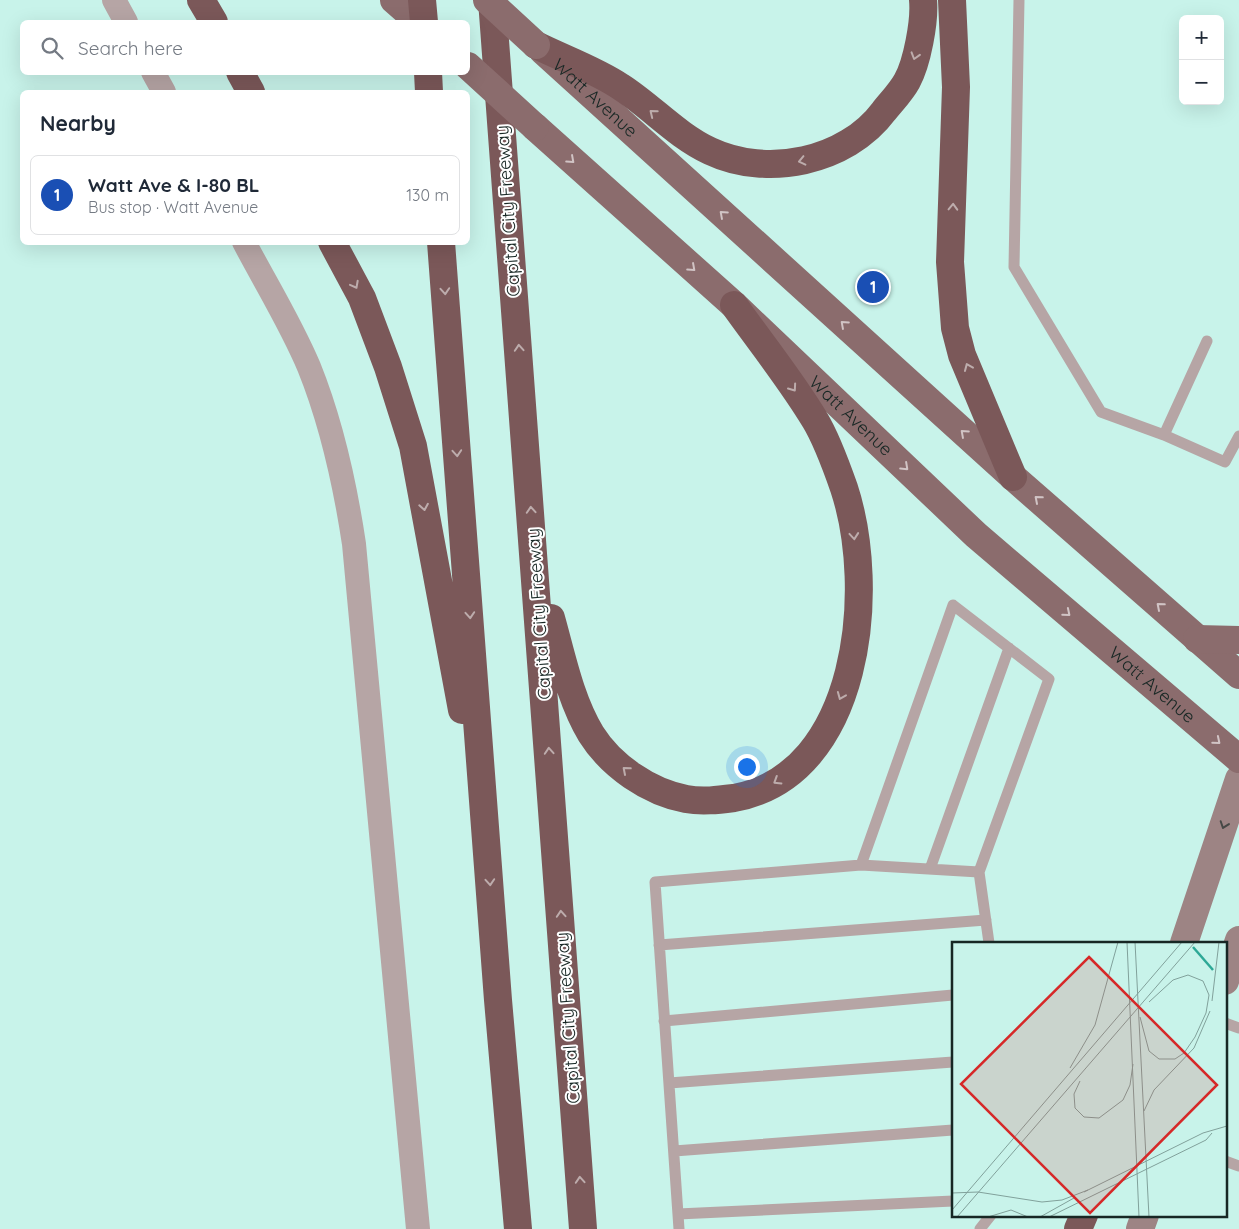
<!DOCTYPE html>
<html lang="en">
<head>
<meta charset="utf-8">
<style>
  body { margin:0; font-family:Quicksand,sans-serif; background:#f2f2f3; color:#1f2937 }
  .controls { position:absolute; right:15px; top:15px; display:grid; overflow:hidden; border-radius:8px; box-shadow:0 5px 20px #0002 }
  .controls button { width:45px; height:45px; display:grid; place-items:center; padding:0; border:0; border-bottom:1px solid #e0e1e3; background:#fff; color:#1f2937; font:25px sans-serif }
  .you { position:absolute; left:746px; top:766px; width:18px; height:18px; margin:-12px; border:4px solid #fff; border-radius:50%; background:#1a73e8; box-shadow:0 0 0 8px #1a73e833 }
  .badge { display:grid; place-items:center; width:32px; height:32px; border-radius:50%; background:#b45309; color:#fff; font-size:16px; font-weight:700 }
  .pin { position:absolute; translate:-50% -50%; border:2px solid #fff; box-shadow:0 1px 5px #0006 }
  .list { margin:0; padding:0; list-style:none }
  h2 { display:flex; justify-content:space-between; align-items:center; height:65px; margin:0; padding:0 20px; font-size:21px }
  h2 small { font-size:16px; font-weight:400; color:#747a83 }
  .list li { display:grid; grid-template-columns:32px 1fr auto; gap:15px; align-items:center; box-sizing:border-box; height:80px; margin:0 10px 10px; padding:0 10px; border:1px solid #e0e1e3; border-radius:8px }
  .list b { display:block; font-size:19px; white-space:nowrap }
  .list p { margin:0; font-size:16px; white-space:nowrap; color:#747a83 }
  .list em { font-size:16px; font-style:normal; color:#747a83 }
  .icon { flex:none; width:28px; height:28px; fill:none; stroke:currentColor; stroke-width:2; stroke-linecap:round; stroke-linejoin:round }
  .map { position:relative; flex:none; width:1239px; height:1229px; overflow:hidden }
  .search { position:absolute; background:#fff; box-shadow:0 5px 20px #0002; left:20px; top:20px; width:450px; height:55px; display:flex; align-items:center; gap:12px; box-sizing:border-box; padding:0 18px; border-radius:8px; color:#747a83; font-size:19px }
  .panel { position:absolute; background:#fff; box-shadow:0 5px 20px #0002; left:20px; top:90px; width:450px; height:155px; border-radius:8px }
  .map>svg:first-child { display:block }
</style>
</head>
<body>
<div class="map">
<svg width="1239" height="1229" viewBox="0 0 1239 1229">
  <rect width="100%" height="100%" fill="#c8f3ea"/>
  <g fill="none" stroke-linecap="round" stroke-linejoin="round">
    <path stroke="#b6a5a5" stroke-width="11" d="M1019,0L1014,267L1101,412L1164,435
      M1207,341L1164,435L1225,462L1239,436
      M861,865L979,872
      M930,869L1009,648
      M659,945L986,920
      M664,1021L953,995
      M1225,1023L1239,1028
      M669,1083L953,1062
      M674,1151L953,1130
      M1225,1161L1239,1166
      M678,1214L953,1201
      M679,1229L655,882L861,865L953,605L1049,679L979,872L989,943
      M980,1229L991,1215"/>
    <path stroke="#b6a5a5" stroke-width="24" d="M114,0L126,22
      M153,72L164,92
      M244,242C266,284 291,324 309,367C332,424 345,484 354,544L418,1229"/>
    <path stroke="#9d8484" stroke-width="28" d="M1184,943L1239,779
      M1225,981L1239,940
      M1140,1229L1145,1215"/>
    <g stroke="#8b6c6d" stroke-width="28">
      <path d="M394,0L419,22"/>
      <path id="s1" d="M543,51L1013,477L1239,675"/>
      <path id="s2" d="M535,127L734,305L976,535L1239,759"/>
      <path d="M1197,639L1239,640"/>
    </g>
    <path stroke="#7b5859" stroke-width="28" d="M201,0L214,22
      M422,0L424,22
      M492,0L583,1229
      M952,0L956,87L950,262L955,328L962,355L1013,477
      M536,45C564,59 596,70 621,87C652,107 676,135 710,151C767,178 846,162 884,111C892,101 901,92 907,81C917,63 925,21 923,0
      M240,72L251,92
      M428,72L429,92
      M332,242L362,298L388,367L413,446L462,710
      M441,242L498,1000L518,1229
      M551,618C562,657 570,699 591,734C611,766 649,792 686,799C702,802 718,800 734,798C861,775 877,588 844,488C837,468 826,438 815,420C791,380 761,343 734,305
      M1078,1229L1084,1215"/>
    <path stroke="#8b6c6d" stroke-width="28" d="M487,0L536,45
      M468,66L535,127"/>
  </g>
  <defs><path id="oneway-chevron" d="M-2-3.5L2.5 0L-2 3.5" fill="none" stroke-width="1.6" stroke-linecap="round" stroke-linejoin="round" transform="scale(1.25)"/></defs>
  <g stroke="#bdacac">
    <use href="#oneway-chevron" transform="translate(915 56) rotate(107)"/>
    <use href="#oneway-chevron" transform="translate(653 113) rotate(-141)"/>
    <use href="#oneway-chevron" transform="translate(802 161) rotate(167)"/>
    <use href="#oneway-chevron" transform="translate(953 207) rotate(-88)"/>
    <use href="#oneway-chevron" transform="translate(355 285) rotate(62)"/>
    <use href="#oneway-chevron" transform="translate(445 291) rotate(86)"/>
    <use href="#oneway-chevron" transform="translate(519 348) rotate(-94)"/>
    <use href="#oneway-chevron" transform="translate(968 367) rotate(-113)"/>
    <use href="#oneway-chevron" transform="translate(793 388) rotate(55)"/>
    <use href="#oneway-chevron" transform="translate(457 453) rotate(86)"/>
    <use href="#oneway-chevron" transform="translate(424 507) rotate(80)"/>
    <use href="#oneway-chevron" transform="translate(531 510) rotate(-94)"/>
    <use href="#oneway-chevron" transform="translate(854 536) rotate(85)"/>
    <use href="#oneway-chevron" transform="translate(470 615) rotate(86)"/>
    <use href="#oneway-chevron" transform="translate(841 696) rotate(112)"/>
    <use href="#oneway-chevron" transform="translate(549 751) rotate(-94)"/>
    <use href="#oneway-chevron" transform="translate(626 770) rotate(-139)"/>
    <use href="#oneway-chevron" transform="translate(777 781) rotate(148)"/>
    <use href="#oneway-chevron" transform="translate(490 882) rotate(86)"/>
    <use href="#oneway-chevron" transform="translate(561 914) rotate(-94)"/>
    <use href="#oneway-chevron" transform="translate(580 1180) rotate(-94)"/>
  </g>
  <g stroke="#d1c4c5">
    <use href="#oneway-chevron" transform="translate(571 160) rotate(42)"/>
    <use href="#oneway-chevron" transform="translate(723 214) rotate(-138)"/>
    <use href="#oneway-chevron" transform="translate(692 268) rotate(42)"/>
    <use href="#oneway-chevron" transform="translate(844 324) rotate(-138)"/>
    <use href="#oneway-chevron" transform="translate(964 433) rotate(-138)"/>
    <use href="#oneway-chevron" transform="translate(905 467) rotate(43)"/>
    <use href="#oneway-chevron" transform="translate(1038 499) rotate(-139)"/>
    <use href="#oneway-chevron" transform="translate(1160 606) rotate(-139)"/>
    <use href="#oneway-chevron" transform="translate(1067 613) rotate(40)"/>
    <use href="#oneway-chevron" transform="translate(1217 741) rotate(40)"/>
  </g>
  <use stroke="#464846" href="#oneway-chevron" transform="translate(1224 825) rotate(109)"/>
  <g text-anchor="middle" stroke-width="4" stroke-linejoin="round" paint-order="stroke">
    <g font-size="18" fill="#172724" stroke="#fff">
      <text dy="6" stroke="none"><textPath href="#s1" startOffset="70">Watt Avenue</textPath></text>
      <text transform="translate(508 211) rotate(-94)" y="6">Capital City Freeway</text>
      <text dy="6" stroke="none"><textPath href="#s2" startOffset="428">Watt Avenue</textPath></text>
      <text transform="translate(539 614) rotate(-94)" y="6">Capital City Freeway</text>
      <text dy="6" stroke="none"><textPath href="#s2" startOffset="832">Watt Avenue</textPath></text>
      <text transform="translate(568 1018) rotate(-94)" y="6">Capital City Freeway</text>
    </g>
  </g>
  <g transform="translate(952 942)">
    <rect width="275" height="275" fill="#c8f3ea"/>
    <path fill="none" stroke="#2da896" stroke-width="2.5" d="M241,5L261,28"/>
    <path fill="none" stroke="#81a19b" stroke-width="1" d="M175,0L187,275M183,0L197,275M260,59L267,0M188,75L197,109L207,117H223L232,111L243,95L254,71L257,53L251,39L236,33L221,38L197,60M118,126L143,83L166,0M128,139L122,152L123,166L132,175L147,176L171,158L178,143L181,122M192,169L202,148L242,106L258,69M132,250L251,191L275,184M0,251L26,250L90,260L110,258L136,248M0,268L230,0M5,275L243,0M36,275L59,268L76,275M88,275L122,256M97,275L254,198L260,191"/>
    <path fill="#d62828" fill-opacity="0.15" stroke="#d62828" stroke-width="2.5" d="M137,15L265,143L138,271L9,142Z"/>
    <rect width="275" height="275" fill="none" stroke="#172724" stroke-width="2.5"/>
  </g>
</svg>
<div class="controls">
<button>+</button>
<button>−</button>
</div>
<div class="you"></div>
<div class="pin badge" style="left:873px;top:287px;background:#1a4fb4">1</div>
<div class="search"><svg class="icon" aria-label="search" viewBox="0 0 24 24"><circle cx="10" cy="10" r="6"/><path d="M15 15l6 6"/></svg>Search here</div>
<section class="panel">
<h2>Nearby<small></small></h2>
<ul class="list">
<li><span class="badge" style="background:#1a4fb4">1</span><div><b>Watt Ave &amp; I-80 BL</b><p>Bus stop · Watt Avenue</p></div><em>130 m</em></li>
</ul>
</section>
</div>
</body>
</html>
